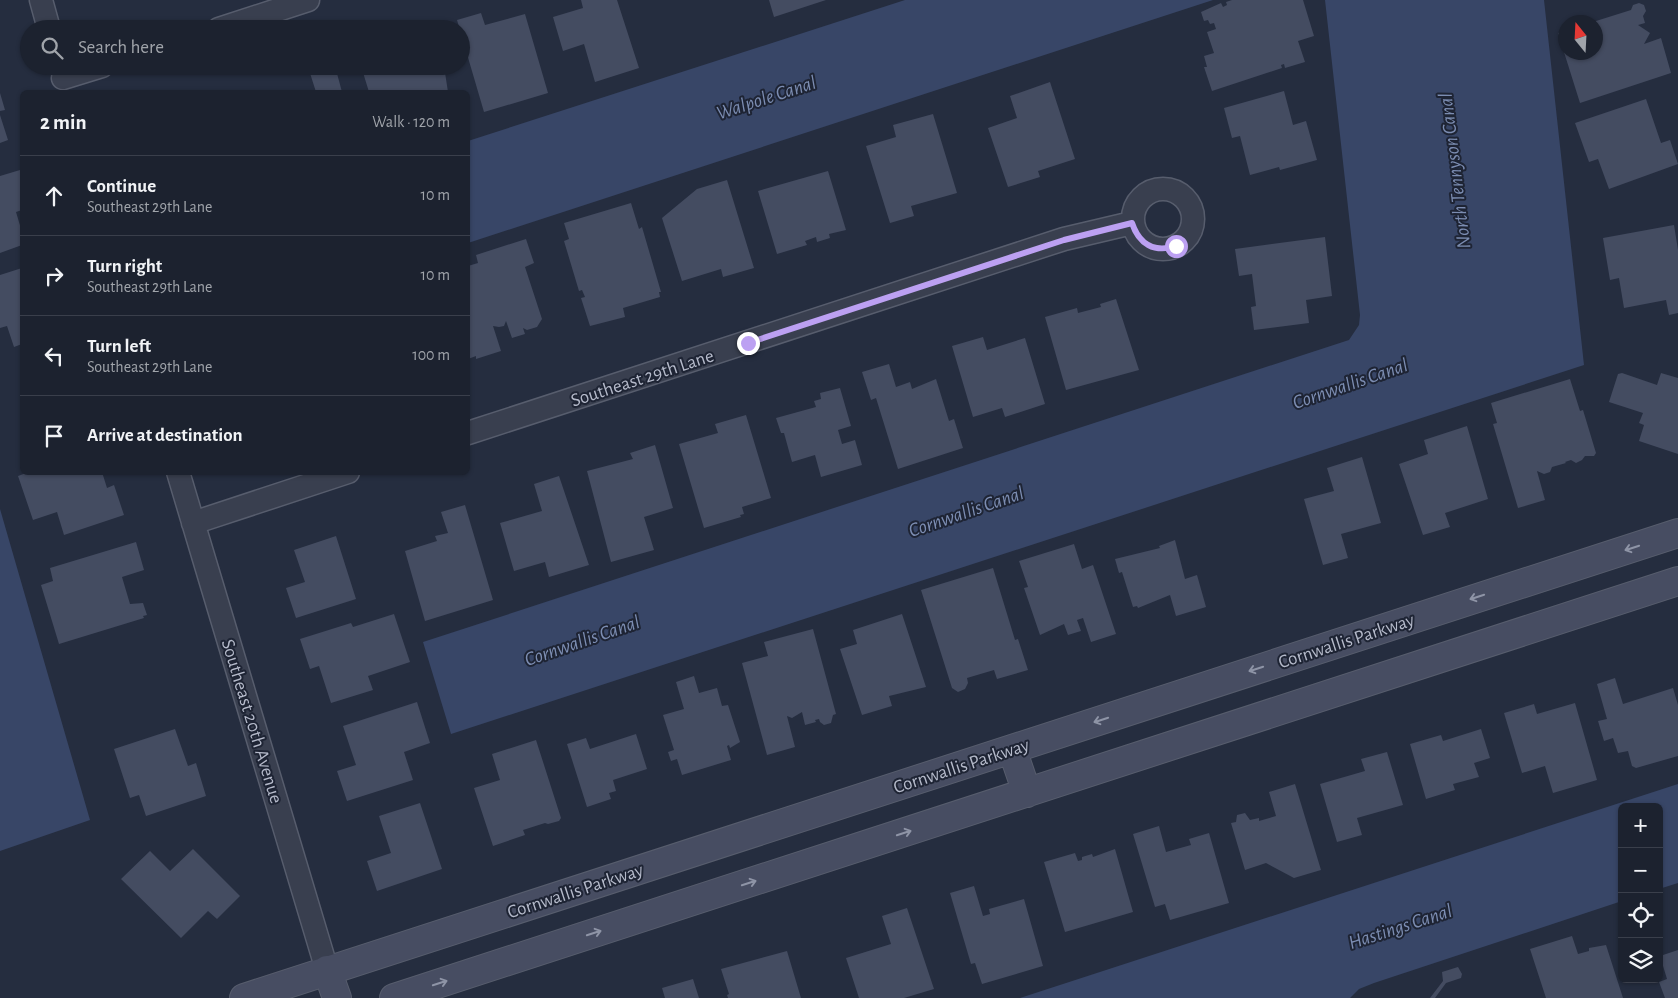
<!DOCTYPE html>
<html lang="en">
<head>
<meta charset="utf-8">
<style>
  body { margin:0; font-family:"Alegreya Sans",sans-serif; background:#292f3b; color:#f1f3f6 }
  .controls { position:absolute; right:15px; bottom:15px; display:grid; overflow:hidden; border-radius:8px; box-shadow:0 1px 4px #0004 }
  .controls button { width:45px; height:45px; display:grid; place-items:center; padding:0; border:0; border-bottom:1px solid #3a3f4b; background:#1c222f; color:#f1f3f6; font:25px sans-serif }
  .compass { position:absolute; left:1558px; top:15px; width:45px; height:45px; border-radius:50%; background:#1c222f; box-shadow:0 1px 4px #0004; rotate:342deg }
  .stop { position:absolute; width:15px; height:15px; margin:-11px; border:4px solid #bca0f2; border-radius:50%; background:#fff }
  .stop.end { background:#bca0f2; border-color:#fff; box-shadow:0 1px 5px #0008 }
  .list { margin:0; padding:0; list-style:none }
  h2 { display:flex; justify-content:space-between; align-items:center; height:65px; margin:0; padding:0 20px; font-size:21px }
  h2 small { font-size:16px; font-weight:400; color:#a0a4aa }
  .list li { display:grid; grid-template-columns:32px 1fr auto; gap:15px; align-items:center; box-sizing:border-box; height:80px; padding:0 20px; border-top:1px solid #3a3f4b }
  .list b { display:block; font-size:19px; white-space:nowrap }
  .list p { margin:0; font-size:16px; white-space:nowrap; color:#a0a4aa }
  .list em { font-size:16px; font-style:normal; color:#a0a4aa }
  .icon { flex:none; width:28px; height:28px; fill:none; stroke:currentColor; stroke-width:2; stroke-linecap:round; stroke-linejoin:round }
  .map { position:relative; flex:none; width:1678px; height:998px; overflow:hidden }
  .search { position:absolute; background:#1c222f; box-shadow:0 1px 4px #0004; left:20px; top:20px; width:450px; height:55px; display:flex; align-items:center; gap:12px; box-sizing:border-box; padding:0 18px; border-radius:28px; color:#a0a4aa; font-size:19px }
  .panel { position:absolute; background:#1c222f; box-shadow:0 1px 4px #0004; left:20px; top:90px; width:450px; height:385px; border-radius:8px }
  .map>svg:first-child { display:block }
</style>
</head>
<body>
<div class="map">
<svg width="1678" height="998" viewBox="0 0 1678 998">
  <rect width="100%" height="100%" fill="#252d3f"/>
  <path fill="#384667" d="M905,0H1213L468,243V141Z
    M1325,0H1544L1584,365L451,734L423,642L1349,340L1359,325L1360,315Z
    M0,509L90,820L0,851Z
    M1678,784V883L1659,889V807H1622V901L1374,983L1359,989L1350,998H1020Z"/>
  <path fill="#444c61" d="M581,0H617L639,68L595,82L584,44L563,51L553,17L583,8Z
    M769,0H826L774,17Z
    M1232,0H1303L1314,36L1298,41L1305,62L1285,68L1284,64L1281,65L1282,68L1212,91L1204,67H1207L1204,56L1214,53L1207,32L1216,29L1214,23L1210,24L1208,20L1204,21L1201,12L1221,3L1223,7L1227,5L1226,2Z
    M1639,3L1644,5L1646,11L1643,16L1645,23L1638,25L1650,33L1644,44L1661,38L1671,73L1580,103L1558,33L1566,31V52H1596V21L1631,10L1633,5Z
    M481,13L485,25L525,14L548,93L484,112L457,20Z
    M323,66H335L342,92H316L309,70Z
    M361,66H444L448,92H369Z
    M1050,82L1075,159L1038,171L1040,177L1008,187L988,128L1017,118L1010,96Z
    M1284,91L1293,125L1306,121L1317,160L1280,170L1279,167L1250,175L1240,136L1232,138L1224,108Z
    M0,93L5,110L0,111Z
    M1646,99L1661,143L1670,140L1678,164L1609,189L1598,159L1589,162L1575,123Z
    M933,114L957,193L911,206L914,216L890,223L866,146L896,137L893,125Z
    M0,115L8,140L0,143Z
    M20,170L22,177V210L16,212L22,232V245L0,253V176Z
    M828,171L846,230L829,234L830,238L817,242L816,237L805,241L807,245L777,254L758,191Z
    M727,180L754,268L723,277L721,269L682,281L662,218L697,189Z
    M631,203L639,229L642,227L661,292H659L660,297L623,308L625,317L590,326L581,298L585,297L582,290L579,291L564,241L569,239L564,223Z
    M1674,225L1678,250V313L1669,315L1666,300L1624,308L1619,278L1610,280L1603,238Z
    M1325,237L1332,296L1306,300L1309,323L1254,330L1251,307L1256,306L1252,274L1239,276L1235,249Z
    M526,239L534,263L525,267L542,319L537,327L527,330L523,328L525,334L512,338L506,321L504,326L499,327L493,326L501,351L476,359V356L468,359V266L478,263L476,255Z
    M22,268V344L14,347L7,326L0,328V275Z
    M1116,299L1139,370L1066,390L1045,317L1077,308L1078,313L1101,307L1100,304Z
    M983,337L987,350L1025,338L1045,404L1005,417L1002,408L973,417L952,346Z
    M889,364L896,387L910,382L912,389L936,379L949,421L954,419L963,448L898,469L876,398L871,400L862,372Z
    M1622,373L1657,385L1661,373L1678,378V454L1639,441L1644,425L1639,423L1643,413L1609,402L1618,374Z
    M1570,379L1580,411L1583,410L1596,453L1594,456H1585L1582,460L1576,463L1571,460L1565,462L1566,463L1552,467L1550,472L1544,474L1537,471L1545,500L1518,508L1493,424L1497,423L1491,403Z
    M840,388L851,426L838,430L842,444L855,440L862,465L821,477L815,455L792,462L784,433H781L776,418L816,407L814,401L821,399L820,393Z
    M746,415L771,498L742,507L744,514L740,515L741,517L704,528L679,444L718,433L715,424Z
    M1467,426L1488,499L1445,513L1450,527L1423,535L1399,464L1428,454L1424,440Z
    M655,445L673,508L644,517L654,550L611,562L587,471L633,459L630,453Z
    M1362,457L1381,523L1341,534L1348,558L1323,565L1304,499L1334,491L1327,468Z
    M29,472H102L107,488L114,485L124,515L64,535L57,512L33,520L18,476Z
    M559,476L589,565L549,577L545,562L514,571L500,523L542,511L534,484Z
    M465,505L493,600L425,621L405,551L437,541L435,536L448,533L441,512Z
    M336,536L356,599L296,618L286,588L305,582L294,550Z
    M1175,540L1185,579L1197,575L1206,607L1176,616L1170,595L1138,608L1137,606L1133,607L1122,572L1119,573L1115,559L1160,548L1159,546Z
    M136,542L144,570L122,577L130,604L143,603L147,615L143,616L144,618L59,644L41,585L53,581L50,568Z
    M1074,544L1082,569L1093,565L1116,634L1091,642L1083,618L1077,620L1081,631L1068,635L1064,624L1040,635L1024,588L1028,587L1019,561Z
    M993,568L1015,640L1018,639L1028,670L997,679L994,670L967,678L968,683L965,689L958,692L952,688L921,590Z
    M394,614L410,662L368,676L373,690L331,703L319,666L310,669L300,639L351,623L353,627Z
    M902,614L926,687L889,696L892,706L862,715L840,649L857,644L853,630Z
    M813,629L836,714L833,715L831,723L824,725L820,722L819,719L815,720L816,722L805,725L802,712L792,718L787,716L795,747L767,755L742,663L768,656L764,642Z
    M694,676L699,693L717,688L722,706L728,705L740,742L730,748L729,745L727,746L731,760L682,775L677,759L671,761L668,752L674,750L663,715L684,709L676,682Z
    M1615,678L1623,704L1673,688L1678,705V756L1636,768L1632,766L1628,751L1618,753L1613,738L1604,741L1598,721L1607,719L1597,684Z
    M417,702L430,743L404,752L413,780L347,801L337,771L356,765L343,726Z
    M1575,703L1597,780L1553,793L1545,766L1522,773L1504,713L1534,704L1537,714Z
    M175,729L188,766L196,763L206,796L146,816L139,795L130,798L114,749Z
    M1481,729L1490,758L1474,763L1479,777L1453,784L1455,790L1426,799L1410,744L1441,735L1443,741Z
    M636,734L647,769L613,780L616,791L609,793L611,799L587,807L567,744L586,738L590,749Z
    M536,740L561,818L559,821L548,824L545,823L523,830L525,835L493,846L474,788L500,780L492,754Z
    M1387,752L1403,805L1357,818L1362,835L1337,842L1320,784L1365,771L1361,759Z
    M1295,784L1321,870L1294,878L1266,863L1245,870L1231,823L1236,822L1237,815L1245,813L1250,820L1259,818V821L1276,816L1269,792Z
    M420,803L442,869L377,891L367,861L391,853L379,816Z
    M1159,826L1166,852L1191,845L1189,839L1209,833L1229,903L1170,920L1165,904L1155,907L1133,834Z
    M193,849L240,896L217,919L208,911L181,938L121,879L150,851L170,871Z
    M1115,849L1133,912L1065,932L1044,862L1075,853L1078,861L1082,860V857L1092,854L1093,857Z
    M974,886L983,916L990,914L989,909L1024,899L1043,966L982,984L975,963L971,964L950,893Z
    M907,908L934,989L904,998H859L846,958L891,944L882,916Z
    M1572,936L1578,954L1589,951V948L1606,945L1623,998H1546L1530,949Z
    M1678,950V998H1665L1659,982L1667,979L1660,956Z
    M787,951L801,998H728L727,995L729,994L721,969Z
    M1458,967L1462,974L1461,978L1446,983L1435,998H1430L1443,981L1442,972Z
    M693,979L699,998H665L662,988Z"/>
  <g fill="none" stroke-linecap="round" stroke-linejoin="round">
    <defs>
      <path id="street" d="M41,0L49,29
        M219,29L308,0
        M63,78L102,66
        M1133 219a30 30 0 1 1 60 0a30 30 0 1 1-60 0Z
        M468,433L1064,239L1132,223
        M178,472L327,970
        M193,523L348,472"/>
      <path id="secondary" d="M1012,749L1027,793
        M327,970L337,998
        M244,998L1678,533
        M394,998L1678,581"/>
    </defs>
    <use href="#street" stroke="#575d6d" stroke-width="25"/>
    <use href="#secondary" stroke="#575d6d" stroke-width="30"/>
    <use href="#street" stroke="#393f4f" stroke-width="22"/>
    <use href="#secondary" stroke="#474d62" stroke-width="28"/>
  </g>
  <defs><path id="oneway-shaft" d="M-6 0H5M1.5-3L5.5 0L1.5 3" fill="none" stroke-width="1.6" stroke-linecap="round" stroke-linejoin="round" transform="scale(1.25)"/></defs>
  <g stroke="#8e94a6">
    <use href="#oneway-shaft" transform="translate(1632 548) rotate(162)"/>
    <use href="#oneway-shaft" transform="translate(1477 597) rotate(162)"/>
    <use href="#oneway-shaft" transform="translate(1256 669) rotate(162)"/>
    <use href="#oneway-shaft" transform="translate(1101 720) rotate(162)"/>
    <use href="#oneway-shaft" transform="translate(904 833) rotate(-18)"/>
    <use href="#oneway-shaft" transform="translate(749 883) rotate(-18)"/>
    <use href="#oneway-shaft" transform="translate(594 933) rotate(-18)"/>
    <use href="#oneway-shaft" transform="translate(440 983) rotate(-18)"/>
  </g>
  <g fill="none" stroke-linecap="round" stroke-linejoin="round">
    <path stroke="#bca0f2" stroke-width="6" d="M748,343L1064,240L1132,223C1139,244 1154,253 1176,246"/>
  </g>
  <g text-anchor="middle" stroke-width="4" stroke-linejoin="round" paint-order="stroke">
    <g font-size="19" fill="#b5baca" stroke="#1e2434">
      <text transform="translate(642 377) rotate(-18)" y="7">Southeast 29th Lane</text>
      <text transform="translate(1346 640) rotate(-18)" y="7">Cornwallis Parkway</text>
      <text transform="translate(253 721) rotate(73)" y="7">Southeast 20th Avenue</text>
      <text transform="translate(961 765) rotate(-18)" y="7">Cornwallis Parkway</text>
      <text transform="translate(575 890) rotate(-18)" y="7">Cornwallis Parkway</text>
    </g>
    <g font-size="20" font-style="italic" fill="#7c8db2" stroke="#1e2434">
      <text transform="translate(766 97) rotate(-18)" y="7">Walpole Canal</text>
      <text transform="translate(1454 171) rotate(-97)" y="7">North Tennyson Canal</text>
      <text transform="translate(1350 383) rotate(-19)" y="7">Cornwallis Canal</text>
      <text transform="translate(966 511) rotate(-19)" y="7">Cornwallis Canal</text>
      <text transform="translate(582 640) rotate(-19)" y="7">Cornwallis Canal</text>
      <text transform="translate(1400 926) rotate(-18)" y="7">Hastings Canal</text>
    </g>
  </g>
</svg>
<div class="controls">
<button>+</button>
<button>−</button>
<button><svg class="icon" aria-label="locate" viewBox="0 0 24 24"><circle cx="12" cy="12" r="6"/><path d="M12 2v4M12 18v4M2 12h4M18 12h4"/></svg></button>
<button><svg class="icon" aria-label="layers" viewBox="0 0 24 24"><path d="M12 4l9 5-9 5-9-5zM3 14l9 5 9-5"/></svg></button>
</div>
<svg class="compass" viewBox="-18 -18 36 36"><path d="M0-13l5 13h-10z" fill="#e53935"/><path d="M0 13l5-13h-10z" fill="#a0a4aa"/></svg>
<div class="stop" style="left:1176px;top:246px"></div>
<div class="stop end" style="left:748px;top:343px"></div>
<div class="search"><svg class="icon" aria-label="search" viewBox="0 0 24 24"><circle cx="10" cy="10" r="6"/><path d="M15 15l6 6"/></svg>Search here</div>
<section class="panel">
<h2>2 min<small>Walk · 120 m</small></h2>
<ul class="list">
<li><svg class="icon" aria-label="ahead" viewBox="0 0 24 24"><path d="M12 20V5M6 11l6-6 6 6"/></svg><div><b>Continue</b><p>Southeast 29th Lane</p></div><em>10 m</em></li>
<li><svg class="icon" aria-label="right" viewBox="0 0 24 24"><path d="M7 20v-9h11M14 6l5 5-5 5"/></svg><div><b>Turn right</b><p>Southeast 29th Lane</p></div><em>10 m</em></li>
<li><svg class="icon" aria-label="left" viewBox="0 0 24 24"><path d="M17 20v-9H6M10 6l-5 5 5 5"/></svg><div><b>Turn left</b><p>Southeast 29th Lane</p></div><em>100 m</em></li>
<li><svg class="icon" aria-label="arrive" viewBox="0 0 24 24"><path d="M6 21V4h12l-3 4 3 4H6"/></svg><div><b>Arrive at destination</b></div></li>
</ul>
</section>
</div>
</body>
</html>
